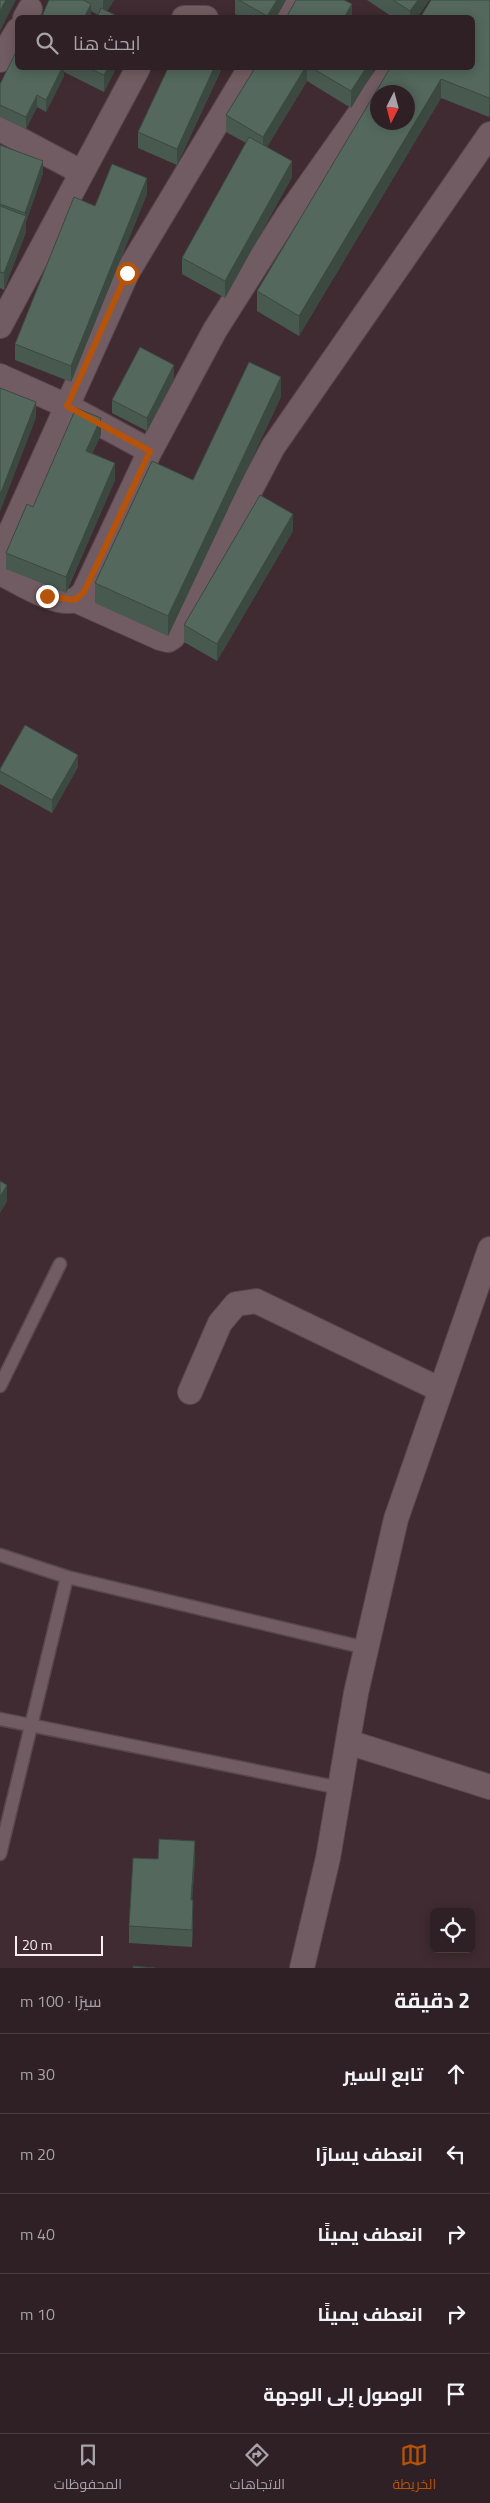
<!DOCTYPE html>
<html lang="ar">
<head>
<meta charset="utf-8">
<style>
  body { margin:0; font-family:"Titillium Web",Cairo,sans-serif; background:#3b2d32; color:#f1f3f6; direction:rtl }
  .controls { position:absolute; right:15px; bottom:15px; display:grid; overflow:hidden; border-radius:8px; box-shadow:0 2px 12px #0003 }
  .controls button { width:45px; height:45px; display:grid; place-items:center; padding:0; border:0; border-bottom:1px solid #4a3e42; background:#2f2025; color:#f1f3f6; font:25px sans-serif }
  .compass { position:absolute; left:370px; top:85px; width:45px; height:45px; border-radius:50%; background:#2f2025; box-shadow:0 2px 12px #0003; rotate:186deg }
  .scale { position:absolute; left:15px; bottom:12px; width:88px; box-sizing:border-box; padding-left:5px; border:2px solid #faedf1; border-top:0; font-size:14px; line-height:18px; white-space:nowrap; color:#faedf1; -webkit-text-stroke:4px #3f2b31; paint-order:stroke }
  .stop { position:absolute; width:15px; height:15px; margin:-11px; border:4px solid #b45309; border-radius:50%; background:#fff }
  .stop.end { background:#b45309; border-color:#fff; box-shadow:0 1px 5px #0008 }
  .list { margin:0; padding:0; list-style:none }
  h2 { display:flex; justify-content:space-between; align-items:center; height:65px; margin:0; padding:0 20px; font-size:21px }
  h2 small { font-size:16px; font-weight:400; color:#a7a3a7 }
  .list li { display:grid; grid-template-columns:32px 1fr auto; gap:15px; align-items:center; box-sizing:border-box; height:80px; padding:0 20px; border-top:1px solid #4a3e42 }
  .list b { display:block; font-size:19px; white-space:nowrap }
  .list em { font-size:16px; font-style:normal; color:#a7a3a7 }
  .icon { flex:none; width:28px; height:28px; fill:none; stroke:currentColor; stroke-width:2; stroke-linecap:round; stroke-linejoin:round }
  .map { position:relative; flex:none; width:490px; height:1968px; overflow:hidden; direction:ltr }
  .search { position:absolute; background:#2f2025; box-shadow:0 2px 12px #0003; left:15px; right:15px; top:15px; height:55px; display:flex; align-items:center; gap:12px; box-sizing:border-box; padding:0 18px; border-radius:8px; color:#a7a3a7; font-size:19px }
  .sheet { height:465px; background:#2f2025 }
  nav { display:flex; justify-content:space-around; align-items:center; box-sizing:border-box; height:70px; border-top:1px solid #4a3e42; background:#2f2025; font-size:14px; color:#a7a3a7 }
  nav a { display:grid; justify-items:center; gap:2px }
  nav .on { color:#b45309 }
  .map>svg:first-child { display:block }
</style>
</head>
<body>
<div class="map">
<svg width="490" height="1968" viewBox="0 0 490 1968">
  <rect width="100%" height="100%" fill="#3f2b31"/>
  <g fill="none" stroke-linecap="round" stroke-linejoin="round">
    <defs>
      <path id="lane" d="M0,1386L60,1264
        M0,1555L67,1577L366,1648
        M0,1719L340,1788
        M0,1854L67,1577"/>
      <path id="street" d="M25,18L30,9
        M184,18H206
        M284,18L296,0
        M0,60L18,30
        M0,129L81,172
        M0,326L138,68
        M0,376L67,406L150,451
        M0,555L127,273L250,68
        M0,573C17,581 57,607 75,600C78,599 82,594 84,592L150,451L215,330L288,215L392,68
        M75,600L160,638L168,640L173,637L273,447L490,134
        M190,1392L220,1323L236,1304L256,1301L441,1390
        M348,1742L490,1787
        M302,1968L328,1858L356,1693L396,1519L490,1249"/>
    </defs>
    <use href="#lane" stroke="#58474d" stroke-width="15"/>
    <use href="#street" stroke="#58474d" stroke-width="26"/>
    <use href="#lane" stroke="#725c63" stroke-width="12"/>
    <use href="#street" stroke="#725c63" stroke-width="24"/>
  </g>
  <path fill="#485950" d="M49,0H114L107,11L98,15L91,11V18Z
    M235,0H286L276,18H241L235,14Z
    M367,0H429L417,18H394Z
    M490,0L489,117L441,98L299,336L257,311V291Z
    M18,68H116L104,92L64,72V76L46,112L37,107L26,129L0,117V84Z
    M222,68L177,165L138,148V132Z
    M255,68H373V72L351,108L307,81L267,147L292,177L225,298L182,274V258L246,143L226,132V115Z
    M0,145L43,173L26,222V232L4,290L0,288Z
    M147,194L71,382L15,360V344L95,206Z
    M174,378L147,431L112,413V400Z
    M281,397L168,636L95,603V583L193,480Z
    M101,435L92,453L115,480L66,593L6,569V553L33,507Z
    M293,531L217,661L184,642V625Z
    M78,767L52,813L0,784V769Z
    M195,1858L192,1900L193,1917L192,1947L129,1943V1926L158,1859Z"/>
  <path fill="#3b4941" d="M6,0H16L0,31V11Z
    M104,0H114L103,18V1Z
    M277,0H286L276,18H267Z
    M418,0H429L417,18H410V11Z
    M91,4V18H84Z
    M352,4V18H344Z
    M62,68H64V76L46,112V100Z
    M108,68H116L104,92V75Z
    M214,68H222L177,165V149Z
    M305,68H307V81L263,154V137Z
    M366,68H373V72L351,108V91Z
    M441,79V98L299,336V316Z
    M37,95V107L26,129V117Z
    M490,97V116L489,117V98Z
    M43,161V173L26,222V232L4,290V273L25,219V213Z
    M292,161V177L225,298V281Z
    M147,178V194L71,382V366Z
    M174,365V378L147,431V418Z
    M281,377V397L168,636V616Z
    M36,402V418L0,512V495Z
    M101,418V435L86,467V451Z
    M115,463V480L66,593V577Z
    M293,514V531L217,661V644Z
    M78,755V767L52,813V800Z
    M7,1185V1202L0,1213V1197Z
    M195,1841V1858L191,1917V1900Z
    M193,1900V1917L192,1947V1930Z"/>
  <path fill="#54685d" stroke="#3b4941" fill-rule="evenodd" d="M0,0H6L0,11Z
    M49,0H83L91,4L84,18H41Z
    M239,0H277L267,16Z
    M296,0H344L352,4L344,18H286Z
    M393,0H418L410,11Z
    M431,0H490V97L489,98L441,79L299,316L257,291L390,68H472V18H420ZM378,92H408V122H378Z
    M101,8L121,18H97Z
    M18,48V68H62L46,100L37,95L26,117L0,105V84Z
    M88,68H108L104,75Z
    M168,68H214L177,149L138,132Z
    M255,68H305L263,137L226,115Z
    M312,68H366L351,91Z
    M249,137L292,161L225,281L182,258Z
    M0,145L43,161L25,213L0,204Z
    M112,164L147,178L71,366L15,344L74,197L95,206Z
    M0,206L26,216L4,273L0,272Z
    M140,347L174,365L147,418L112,400Z
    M249,362L281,377L168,616L95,583L152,461L193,480Z
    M0,388L36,402L0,495Z
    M76,408L101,418L86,451L115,463L66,577L6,553L27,504L33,507Z
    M260,495L293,514L217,644L184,625Z
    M25,725L78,755L52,800L0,771V769Z
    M0,1181L7,1185L0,1197Z
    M159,1839L195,1841L191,1900H193L192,1930L129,1926L133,1858L158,1859Z
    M133,1966L155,1968H133Z"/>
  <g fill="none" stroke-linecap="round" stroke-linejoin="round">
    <path stroke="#b45309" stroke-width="6" d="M47,596L75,600L84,592L150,451L67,406L127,273"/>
  </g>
</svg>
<div class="controls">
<button><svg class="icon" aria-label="locate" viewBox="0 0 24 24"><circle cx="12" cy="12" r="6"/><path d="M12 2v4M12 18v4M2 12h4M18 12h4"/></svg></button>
</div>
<svg class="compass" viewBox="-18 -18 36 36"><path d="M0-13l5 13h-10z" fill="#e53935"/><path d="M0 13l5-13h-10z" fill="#a7a3a7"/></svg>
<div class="scale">20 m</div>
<div class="stop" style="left:127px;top:273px"></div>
<div class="stop end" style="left:47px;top:596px"></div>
<div class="search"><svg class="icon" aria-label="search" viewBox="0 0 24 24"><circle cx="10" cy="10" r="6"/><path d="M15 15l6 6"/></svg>ابحث هنا</div>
</div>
<section class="sheet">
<h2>2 دقيقة<small>سيرًا · 100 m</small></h2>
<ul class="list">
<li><svg class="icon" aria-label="ahead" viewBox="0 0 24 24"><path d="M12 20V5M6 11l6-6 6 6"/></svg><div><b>تابع السير</b></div><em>30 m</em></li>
<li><svg class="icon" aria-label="left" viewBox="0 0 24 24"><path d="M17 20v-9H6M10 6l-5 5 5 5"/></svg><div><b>انعطف يسارًا</b></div><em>20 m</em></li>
<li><svg class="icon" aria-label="right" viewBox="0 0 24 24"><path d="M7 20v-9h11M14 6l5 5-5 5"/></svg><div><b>انعطف يمينًا</b></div><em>40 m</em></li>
<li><svg class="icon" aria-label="right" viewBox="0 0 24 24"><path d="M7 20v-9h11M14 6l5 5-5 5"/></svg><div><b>انعطف يمينًا</b></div><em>10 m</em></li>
<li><svg class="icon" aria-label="arrive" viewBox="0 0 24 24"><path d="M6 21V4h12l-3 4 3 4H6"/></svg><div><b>الوصول إلى الوجهة</b></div></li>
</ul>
</section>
<nav>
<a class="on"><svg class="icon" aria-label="map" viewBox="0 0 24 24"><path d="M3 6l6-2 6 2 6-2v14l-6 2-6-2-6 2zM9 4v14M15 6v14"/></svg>الخريطة</a>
<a><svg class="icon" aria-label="directions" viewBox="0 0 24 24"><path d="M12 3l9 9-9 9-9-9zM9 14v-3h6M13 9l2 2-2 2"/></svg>الاتجاهات</a>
<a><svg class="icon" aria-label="saved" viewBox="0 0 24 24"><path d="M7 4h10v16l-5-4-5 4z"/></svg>المحفوظات</a>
</nav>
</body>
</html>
